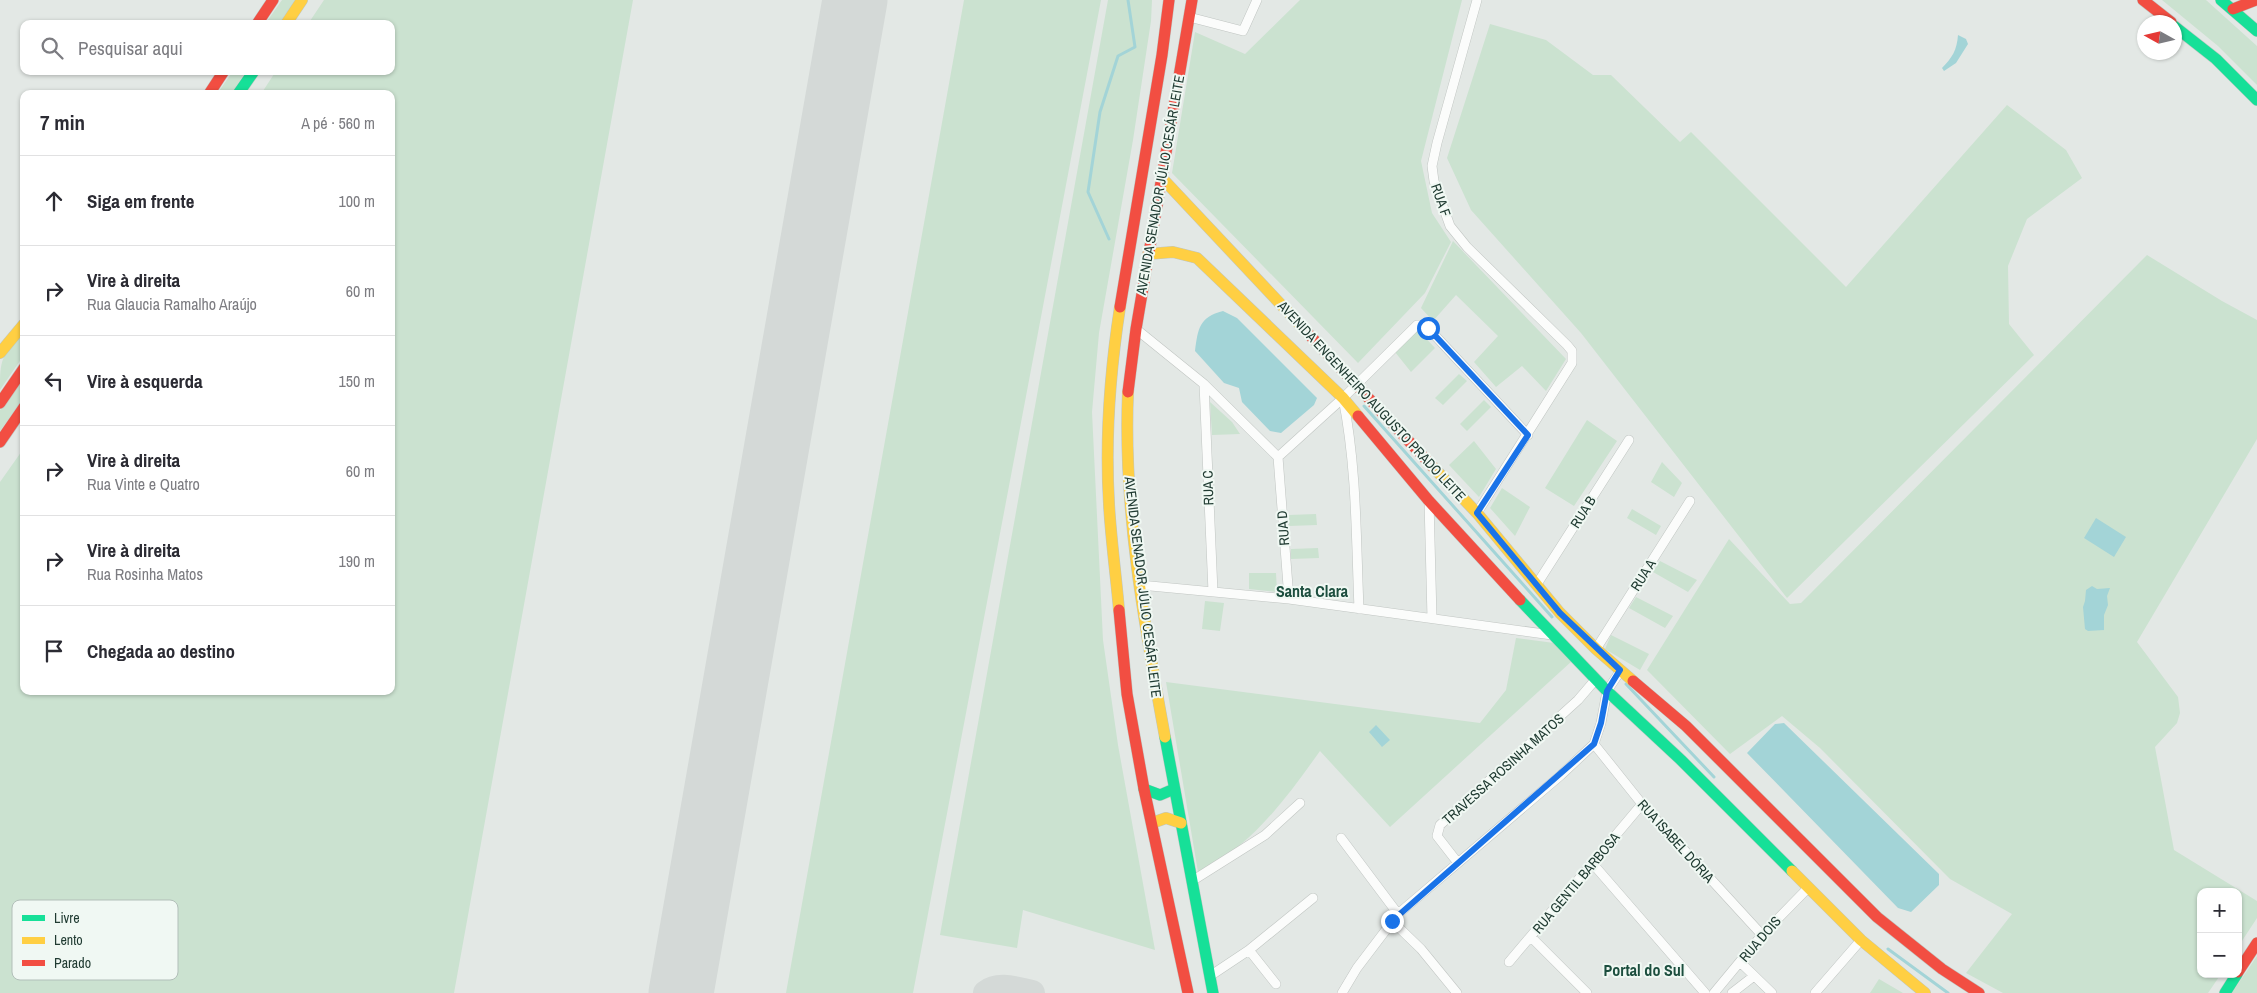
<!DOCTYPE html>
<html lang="pt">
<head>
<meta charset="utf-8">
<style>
  body { margin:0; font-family:"Archivo Narrow",sans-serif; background:#f7f7f7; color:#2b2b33 }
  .controls { position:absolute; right:15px; bottom:15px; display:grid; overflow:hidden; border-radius:10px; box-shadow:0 1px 4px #0004 }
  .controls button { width:45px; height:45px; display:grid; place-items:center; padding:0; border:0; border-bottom:1px solid #e1e1e2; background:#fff; color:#2b2b33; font:25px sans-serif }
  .compass { position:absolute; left:2137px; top:15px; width:45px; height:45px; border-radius:50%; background:#fff; box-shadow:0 1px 4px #0004; rotate:278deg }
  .stop { position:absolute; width:15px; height:15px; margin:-11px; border:4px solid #1a73e8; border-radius:50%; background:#fff }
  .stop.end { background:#1a73e8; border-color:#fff; box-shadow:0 1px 5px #0008 }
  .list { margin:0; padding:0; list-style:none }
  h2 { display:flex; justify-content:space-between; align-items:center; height:65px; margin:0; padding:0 20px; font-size:21px }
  h2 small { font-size:16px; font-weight:400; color:#7c7c81 }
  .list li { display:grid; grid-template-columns:32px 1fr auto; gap:15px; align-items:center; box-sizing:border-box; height:90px; padding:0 20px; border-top:1px solid #e1e1e2 }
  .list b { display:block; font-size:19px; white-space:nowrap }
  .list p { margin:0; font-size:16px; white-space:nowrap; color:#7c7c81 }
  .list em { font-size:16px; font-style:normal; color:#7c7c81 }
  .icon { flex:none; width:28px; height:28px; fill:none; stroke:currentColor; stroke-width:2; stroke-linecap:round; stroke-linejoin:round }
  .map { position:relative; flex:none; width:2257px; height:993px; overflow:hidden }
  .search { position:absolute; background:#fff; box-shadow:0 1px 4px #0004; left:20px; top:20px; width:375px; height:55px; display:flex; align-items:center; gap:12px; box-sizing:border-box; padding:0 18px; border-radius:10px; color:#7c7c81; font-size:19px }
  .panel { position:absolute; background:#fff; box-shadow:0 1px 4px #0004; left:20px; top:90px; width:375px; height:605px; border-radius:10px }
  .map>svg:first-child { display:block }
</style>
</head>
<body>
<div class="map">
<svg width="2257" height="993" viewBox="0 0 2257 993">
  <rect width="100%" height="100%" fill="#e3e8e5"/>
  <path fill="#cbe2d0" d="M282,0H295L279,24H265Z
    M324,0H633L454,993H0V482L24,448V691H391V94H261L276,71H391V24H308Z
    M964,0H1101L913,993H786Z
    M1108,0H1152L1151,21L1133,140L1099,333L1092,412L1103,640L1118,745L1155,950L1023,910L1017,948L940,935Z
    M1300,0H1462L1421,161L1432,213L1451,242L1425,293L1358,363L1172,173L1195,32L1245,54Z
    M2162,0H2206L2257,46V85L2218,46Z
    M1490,24L1546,40L1593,75H1611L1680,142L1691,132L1846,287L2007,105L2066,150L2082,178L2027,219L2008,266L2009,324L2034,355L1787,598L1581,333L1471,210L1447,158Z
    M233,71H246L231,94H217Z
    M1453,241L1566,359L1546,391L1522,366L1496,387L1474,362L1498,336L1456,295L1433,321L1421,308Z
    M2147,255L2222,301L2257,320V439L2137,642L2178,697L2180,713L2177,723L2155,747L2174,850L2257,901V918L2238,947V892H2201V974H2221L2208,993H2003L1966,973L2012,914L1950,879L1820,748L1782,716L1730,754L1647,670L1729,539L1790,604L1801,603Z
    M1418,330L1435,348L1411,372L1395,352Z
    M24,333V355L0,390C0,359 1,356 24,333Z
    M1459,374L1467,381L1443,405L1435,398Z
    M24,376V397L0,431V410Z
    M1484,400L1491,407L1467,431L1460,424Z
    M1210,402L1232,422L1240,434L1212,435Z
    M1587,420L1617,441L1574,506L1545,488Z
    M1474,441L1496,469L1479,497L1449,465Z
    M1662,462L1682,483L1674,497L1651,482Z
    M1502,488L1530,507L1515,536L1490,508Z
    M1632,509L1661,526L1656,535L1627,518Z
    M1316,514L1317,525L1289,526V515Z
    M1318,548L1319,558L1291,559V549Z
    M1660,561L1697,580L1688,592L1653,572Z
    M1249,573H1276L1277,592L1249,589Z
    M1636,597L1673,616L1665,628L1629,608Z
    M1205,601L1224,603L1220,631L1202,629Z
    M1611,635L1649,654L1640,670L1605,649Z
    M1516,638L1554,643L1572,661L1390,827L1320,751C1287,797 1251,848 1198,872L1166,682L1480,723L1506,690Z
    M2257,956V993H2232Z
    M1879,979L1903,993H1870Z"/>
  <path fill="#a3d4d7" d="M1958,35L1966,39L1968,44L1956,63L1944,71L1942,68C1952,58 1957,50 1958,35Z
    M1223,311L1237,318L1317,398L1314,405L1281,433L1270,431L1242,402L1239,388L1224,383L1195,351C1198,329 1199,317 1223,311Z
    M2096,518L2126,537L2114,557L2084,538Z
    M2092,586L2097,589L2110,588L2107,596L2108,605L2104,615V630L2088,631L2085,629L2083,607L2085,601L2086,590Z
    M1784,723L1939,874V885L1911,912L1898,908L1747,753L1775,724Z
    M1376,725L1390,740L1382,747L1369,732Z"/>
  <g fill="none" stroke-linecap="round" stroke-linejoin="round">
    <path stroke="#a3d4d7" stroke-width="3" d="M1109,239L1088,192L1100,112L1118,56L1135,47L1128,0
      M1364,406L1552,617
      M1626,684L1714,777
      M1888,949L1948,993"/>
    <path stroke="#d4d9d7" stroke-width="26" d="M986,993C999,983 1017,990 1032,993"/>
    <path stroke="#d4d9d7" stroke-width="65" d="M681,993L855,0"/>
    <defs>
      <path id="street" d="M1477,0L1437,143L1432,166L1434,181L1450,226L1467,247L1567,345L1572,351V363L1477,513
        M1189,17L1243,31L1257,0
        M1136,329L1204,384L1278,457
        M1204,384L1213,592
        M1343,398C1357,468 1356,539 1359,609
        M1278,457L1343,398L1417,325H1423L1428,328L1528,435
        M1278,457L1289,599
        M1429,501L1432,618
        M1537,584L1629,440
        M1140,585L1289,599L1552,635
        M1596,649L1690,501
        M1594,744L1642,804L1762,935
        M1341,838L1398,914
        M1458,863L1437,836L1440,825L1578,700L1596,679
        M1593,864L1705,993
        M1192,881L1265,835L1300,803
        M1392,921L1421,949L1457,993
        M1531,937L1587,993
        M1249,950L1276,984
        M1509,962L1642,804
        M1740,962L1772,993
        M1210,976L1249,950L1313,898
        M1342,993L1357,968L1398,914L1561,775L1594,744L1601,723L1607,691L1621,670
        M1714,993L1762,935L1809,887
        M1732,993L1754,976
        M1815,993L1861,940"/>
      <path id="fast" d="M2221,0L2257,31
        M2174,26L2216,59L2257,100
        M238,94L254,71
        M1520,600L1607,691L1681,760L1792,871
        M1165,737L1213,993
        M1144,789L1160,795L1174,789
        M2225,993L2237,974"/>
      <path id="slow" d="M286,24L302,0
        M1162,178L1303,328
        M1148,254L1173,252L1197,258L1343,398L1358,416
        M0,353L24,324
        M1128,392C1123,508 1144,623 1165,737
        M1432,466L1477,513L1560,613L1596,649L1633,681
        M1119,610C1116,575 1111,540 1109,504C1105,438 1110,372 1120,307
        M1152,823L1166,818L1181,823
        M1792,871L1861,940L1925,993"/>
      <path id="jam" d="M2143,0L2171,22
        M2233,9L2256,0
        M257,24L273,0
        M209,94L224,71
        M1120,307L1162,55L1169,0
        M1303,328L1432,466
        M1128,392L1136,329L1192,0
        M0,403L24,368
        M1358,416L1429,501L1520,600
        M0,442L24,407
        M1119,610L1127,694L1144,789L1188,993
        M1633,681L1686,726L1877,917L1942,969L1979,993
        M2238,972L2257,943"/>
    </defs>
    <use href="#street" stroke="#c0c5c2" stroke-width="10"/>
    <use href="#fast" stroke="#bec6c2" stroke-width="12"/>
    <use href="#slow" stroke="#bec6c2" stroke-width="12"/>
    <use href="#jam" stroke="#bec6c2" stroke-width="12"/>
    <use href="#street" stroke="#fbfcfb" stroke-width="9"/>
    <use href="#fast" stroke="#16e098" stroke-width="11"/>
    <use href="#slow" stroke="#ffcf43" stroke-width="11"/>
    <use href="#jam" stroke="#f24e42" stroke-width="11"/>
  </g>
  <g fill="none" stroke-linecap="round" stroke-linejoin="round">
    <path stroke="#1a73e8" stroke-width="6" d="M1392,921L1594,744L1601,723L1607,691L1620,670L1560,613L1477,513L1528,435L1428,328"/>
  </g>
  <g text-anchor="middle" stroke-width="4" stroke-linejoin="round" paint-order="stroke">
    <g font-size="14" fill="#203b32" stroke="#f0f8f3">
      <text transform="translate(1160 185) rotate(-80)" y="5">AVENIDA SENADOR JÚLIO CESÁR LEITE</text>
      <text transform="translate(1441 200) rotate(71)" y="5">RUA F</text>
      <text transform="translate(1372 401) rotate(47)" y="5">AVENIDA ENGENHEIRO AUGUSTO PRADO LEITE</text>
      <text transform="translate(1208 488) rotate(-92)" y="5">RUA C</text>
      <text transform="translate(1583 512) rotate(-58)" y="5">RUA B</text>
      <text transform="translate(1283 528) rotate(-94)" y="5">RUA D</text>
      <text transform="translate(1643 575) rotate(-58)" y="5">RUA A</text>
      <text transform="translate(1143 587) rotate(83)" y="5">AVENIDA SENADOR JÚLIO CESÁR LEITE</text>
      <text transform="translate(1503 769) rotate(-42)" y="5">TRAVESSA ROSINHA MATOS</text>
      <text transform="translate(1676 841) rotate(48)" y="5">RUA ISABEL DÓRIA</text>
      <text transform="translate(1576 883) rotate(-50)" y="5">RUA GENTIL BARBOSA</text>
      <text transform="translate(1760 939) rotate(-49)" y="5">RUA DOIS</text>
    </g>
    <g font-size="16" font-weight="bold" fill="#1c4e3e" stroke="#f0f8f3">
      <text x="1312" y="597">Santa Clara</text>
      <text x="1644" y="976">Portal do Sul</text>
    </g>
  </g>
  <rect x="12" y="900" width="166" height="80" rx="8" fill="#f0f8f3" stroke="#b2bfb9" stroke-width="1"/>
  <rect x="22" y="915" width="23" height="6" fill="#16e098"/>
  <rect x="22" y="937" width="23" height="7" fill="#ffcf43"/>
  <rect x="22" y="960" width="23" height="6" fill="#f24e42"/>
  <g font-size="14" fill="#203b32">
    <text x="54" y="923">Livre</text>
    <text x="54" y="945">Lento</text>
    <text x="54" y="968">Parado</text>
  </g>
</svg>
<div class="controls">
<button>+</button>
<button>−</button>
</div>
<svg class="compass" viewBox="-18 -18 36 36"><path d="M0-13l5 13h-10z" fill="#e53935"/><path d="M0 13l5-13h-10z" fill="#7c7c81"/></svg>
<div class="stop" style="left:1428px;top:328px"></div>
<div class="stop end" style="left:1392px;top:921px"></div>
<div class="search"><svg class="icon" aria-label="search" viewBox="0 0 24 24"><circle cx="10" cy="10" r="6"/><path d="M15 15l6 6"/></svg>Pesquisar aqui</div>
<section class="panel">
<h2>7 min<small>A pé · 560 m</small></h2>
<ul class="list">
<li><svg class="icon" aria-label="ahead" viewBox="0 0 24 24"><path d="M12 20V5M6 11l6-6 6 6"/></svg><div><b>Siga em frente</b></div><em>100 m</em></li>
<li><svg class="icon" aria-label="right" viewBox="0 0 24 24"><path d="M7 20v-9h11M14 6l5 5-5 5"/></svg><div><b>Vire à direita</b><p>Rua Glaucia Ramalho Araújo</p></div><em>60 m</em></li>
<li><svg class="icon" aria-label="left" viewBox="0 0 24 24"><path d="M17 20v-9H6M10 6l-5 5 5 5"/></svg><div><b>Vire à esquerda</b></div><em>150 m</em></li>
<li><svg class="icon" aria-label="right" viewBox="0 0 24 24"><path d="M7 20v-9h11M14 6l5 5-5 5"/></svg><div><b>Vire à direita</b><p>Rua Vinte e Quatro</p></div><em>60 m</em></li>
<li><svg class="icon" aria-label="right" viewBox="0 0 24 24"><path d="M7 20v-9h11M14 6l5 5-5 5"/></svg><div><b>Vire à direita</b><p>Rua Rosinha Matos</p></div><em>190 m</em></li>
<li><svg class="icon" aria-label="arrive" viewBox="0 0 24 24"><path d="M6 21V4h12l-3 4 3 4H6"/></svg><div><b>Chegada ao destino</b></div></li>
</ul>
</section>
</div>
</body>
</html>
